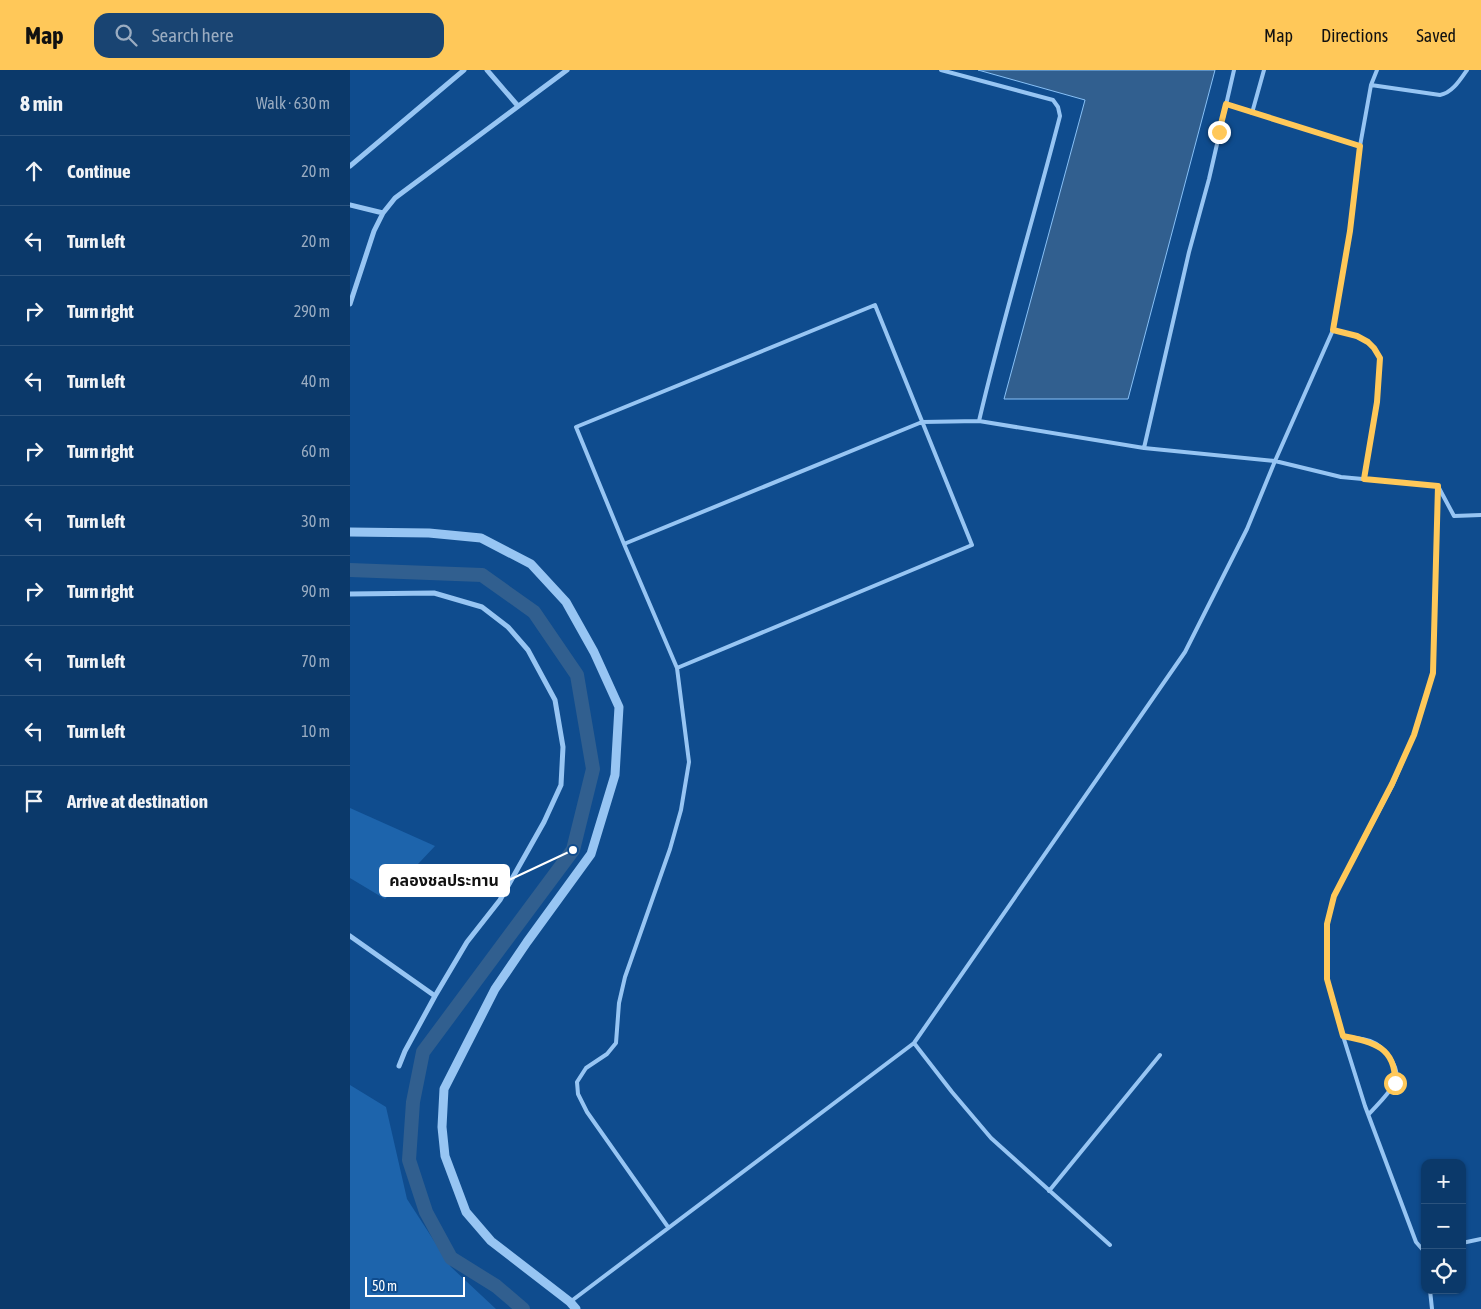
<!DOCTYPE html>
<html lang="en">
<head>
<meta charset="utf-8">
<style>
  body { margin:0; font-family:"Asap Condensed","Noto Sans Thai",sans-serif; background:#194472; color:#f1f3f6 }
  .controls { position:absolute; right:15px; bottom:15px; display:grid; overflow:hidden; border-radius:10px; box-shadow:0 1px 4px #0004 }
  .controls button { width:45px; height:45px; display:grid; place-items:center; padding:0; border:0; border-bottom:1px solid #2b537e; background:#0b396a; color:#f1f3f6; font:25px sans-serif }
  .scale { position:absolute; left:15px; bottom:12px; width:100px; box-sizing:border-box; padding-left:5px; border:2px solid #fff; border-top:0; font-size:14px; line-height:18px; white-space:nowrap; color:#fff; -webkit-text-stroke:4px #0f4c8e; paint-order:stroke }
  .stop { position:absolute; width:15px; height:15px; margin:-11px; border:4px solid #ffc859; border-radius:50%; background:#fff }
  .stop.end { background:#ffc859; border-color:#fff; box-shadow:0 1px 5px #0008 }
  .list { margin:0; padding:0; list-style:none }
  h2 { display:flex; justify-content:space-between; align-items:center; height:65px; margin:0; padding:0 20px; font-size:21px }
  h2 small { font-size:16px; font-weight:400; color:#9aacc1 }
  .list li { display:grid; grid-template-columns:32px 1fr auto; gap:15px; align-items:center; box-sizing:border-box; height:70px; padding:0 20px; border-top:1px solid #2b537e }
  .list b { display:block; font-size:19px; white-space:nowrap }
  .list em { font-size:16px; font-style:normal; color:#9aacc1 }
  .icon { flex:none; width:28px; height:28px; fill:none; stroke:currentColor; stroke-width:2; stroke-linecap:round; stroke-linejoin:round }
  .map { position:relative; flex:none; width:1131px; height:1239px; overflow:hidden }
  header { display:flex; align-items:center; gap:30px; box-sizing:border-box; height:70px; padding:0 25px; background:#ffc859; color:#111 }
  header strong { font-size:24px }
  nav { display:flex; gap:28px; margin-inline-start:auto; font-size:18px }
  .search { width:350px; height:45px; background:#194472; display:flex; align-items:center; gap:12px; box-sizing:border-box; padding:0 18px; border-radius:15px; color:#9aacc1; font-size:19px }
  main { display:flex }
  aside { flex:1; background:#0b396a }
  .map>svg:first-child { display:block }
</style>
</head>
<body>
<header>
<strong>Map</strong>
<div class="search"><svg class="icon" aria-label="search" viewBox="0 0 24 24"><circle cx="10" cy="10" r="6"/><path d="M15 15l6 6"/></svg>Search here</div>
<nav><a>Map</a><a>Directions</a><a>Saved</a></nav>
</header>
<main>
<aside>
<h2>8 min<small>Walk · 630 m</small></h2>
<ul class="list">
<li><svg class="icon" aria-label="ahead" viewBox="0 0 24 24"><path d="M12 20V5M6 11l6-6 6 6"/></svg><div><b>Continue</b></div><em>20 m</em></li>
<li><svg class="icon" aria-label="left" viewBox="0 0 24 24"><path d="M17 20v-9H6M10 6l-5 5 5 5"/></svg><div><b>Turn left</b></div><em>20 m</em></li>
<li><svg class="icon" aria-label="right" viewBox="0 0 24 24"><path d="M7 20v-9h11M14 6l5 5-5 5"/></svg><div><b>Turn right</b></div><em>290 m</em></li>
<li><svg class="icon" aria-label="left" viewBox="0 0 24 24"><path d="M17 20v-9H6M10 6l-5 5 5 5"/></svg><div><b>Turn left</b></div><em>40 m</em></li>
<li><svg class="icon" aria-label="right" viewBox="0 0 24 24"><path d="M7 20v-9h11M14 6l5 5-5 5"/></svg><div><b>Turn right</b></div><em>60 m</em></li>
<li><svg class="icon" aria-label="left" viewBox="0 0 24 24"><path d="M17 20v-9H6M10 6l-5 5 5 5"/></svg><div><b>Turn left</b></div><em>30 m</em></li>
<li><svg class="icon" aria-label="right" viewBox="0 0 24 24"><path d="M7 20v-9h11M14 6l5 5-5 5"/></svg><div><b>Turn right</b></div><em>90 m</em></li>
<li><svg class="icon" aria-label="left" viewBox="0 0 24 24"><path d="M17 20v-9H6M10 6l-5 5 5 5"/></svg><div><b>Turn left</b></div><em>70 m</em></li>
<li><svg class="icon" aria-label="left" viewBox="0 0 24 24"><path d="M17 20v-9H6M10 6l-5 5 5 5"/></svg><div><b>Turn left</b></div><em>10 m</em></li>
<li><svg class="icon" aria-label="arrive" viewBox="0 0 24 24"><path d="M6 21V4h12l-3 4 3 4H6"/></svg><div><b>Arrive at destination</b></div></li>
</ul>
</aside>
<div class="map">
<svg width="1131" height="1239" viewBox="0 0 1131 1239">
  <rect width="100%" height="100%" fill="#0f4c8e"/>
  <path fill="#1d64ac" d="M0,738L85,776L35,829L0,808Z
    M0,1015L36,1037L57,1129L101,1197L146,1239H0Z"/>
  <path fill="#315f8f" stroke="#88c1f7" d="M628,0H865L778,329H654L735,30Z"/>
  <g fill="none" stroke-linecap="round" stroke-linejoin="round">
    <path stroke="#315f8f" stroke-width="14" d="M0,500L132,505L184,542L227,605L243,699L223,780L73,982L63,1032L59,1090L76,1142L101,1188L146,1216L173,1239"/>
    <path stroke="#97c5f3" stroke-width="4" d="M591,0L703,30L708,37L710,46C684,147 653,248 629,351
      M1021,15L1090,25C1102,23 1110,10 1117,0
      M876,34L1010,76
      M902,43L914,0
      M525,235L622,475L327,598L274,474L226,357Z
      M983,260C1003,265 1021,268 1030,288L1027,332L1014,409
      M794,378L839,182L859,109L884,0
      M1089,418L1104,446L1131,445
      M274,474L572,352L629,351L794,378L925,391L991,407L1088,416
      M993,966C1001,968 1011,968 1020,971C1034,976 1053,999 1044,1014C1038,1025 1027,1035 1019,1044
      M564,973L602,1022L641,1068L760,1175
      M699,1121L810,985
      M318,1157L237,1042L228,1024L227,1012L236,998L257,984L266,973L269,933L275,907L320,779L331,740L339,692L327,598
      M1112,1173L1131,1169
      M1075,1192L1073,1180L1066,1172L1015,1036L993,966L977,909V854L984,826L1043,714L1064,665L1083,603L1088,416
      M1080,1220L1082,1239
      M220,1232L564,973L835,582L897,459L925,391L983,260L1000,161L1010,76L1021,15L1027,0"/>
    <path stroke="#97c5f3" stroke-width="5" d="M137,0L168,36
      M0,96L114,0
      M0,135L33,143
      M0,234L24,161L33,143L45,128L217,0
      M0,524L84,523L132,537L158,557L178,580L205,630L213,677L211,715L194,752L150,830L117,872L85,926L55,981L49,996
      M0,866L85,926"/>
    <path stroke="#97c5f3" stroke-width="9" d="M0,462L79,463L131,468L181,494L216,532L244,582L269,637L265,705L241,784L177,872L145,919L94,1019L92,1057L95,1086L116,1142L141,1171L220,1232L226,1239"/>
  </g>
  <g fill="none" stroke-linecap="round" stroke-linejoin="round">
    <path stroke="#ffc859" stroke-width="6" d="M869,62L876,34L1010,76L1000,161L983,260L1007,266L1018,272L1024,278L1030,288L1027,332L1014,409L1088,416L1083,603L1064,665L1042,714L984,826L977,854V909L993,966C1022,972 1046,976 1045,1013"/>
  </g>
  <path fill="none" stroke="#fff" stroke-width="2" d="M223 780L159 810"/>
  <circle fill="#fff" stroke="#0f4c8e" stroke-width="2" cx="223" cy="780" r="5"/>
  <rect fill="#fff" stroke="#fff" stroke-width="2" x="30" y="795" width="129" height="31" rx="5"/>
  <g font-size="16" text-anchor="middle" font-weight="bold" fill="#111">
    <text x="94" y="816">คลองชลประทาน</text>
  </g>
</svg>
<div class="controls">
<button>+</button>
<button>−</button>
<button><svg class="icon" aria-label="locate" viewBox="0 0 24 24"><circle cx="12" cy="12" r="6"/><path d="M12 2v4M12 18v4M2 12h4M18 12h4"/></svg></button>
</div>
<div class="scale">50 m</div>
<div class="stop" style="left:1045px;top:1013px"></div>
<div class="stop end" style="left:869px;top:62px"></div>
</div>
</main>
</body>
</html>
